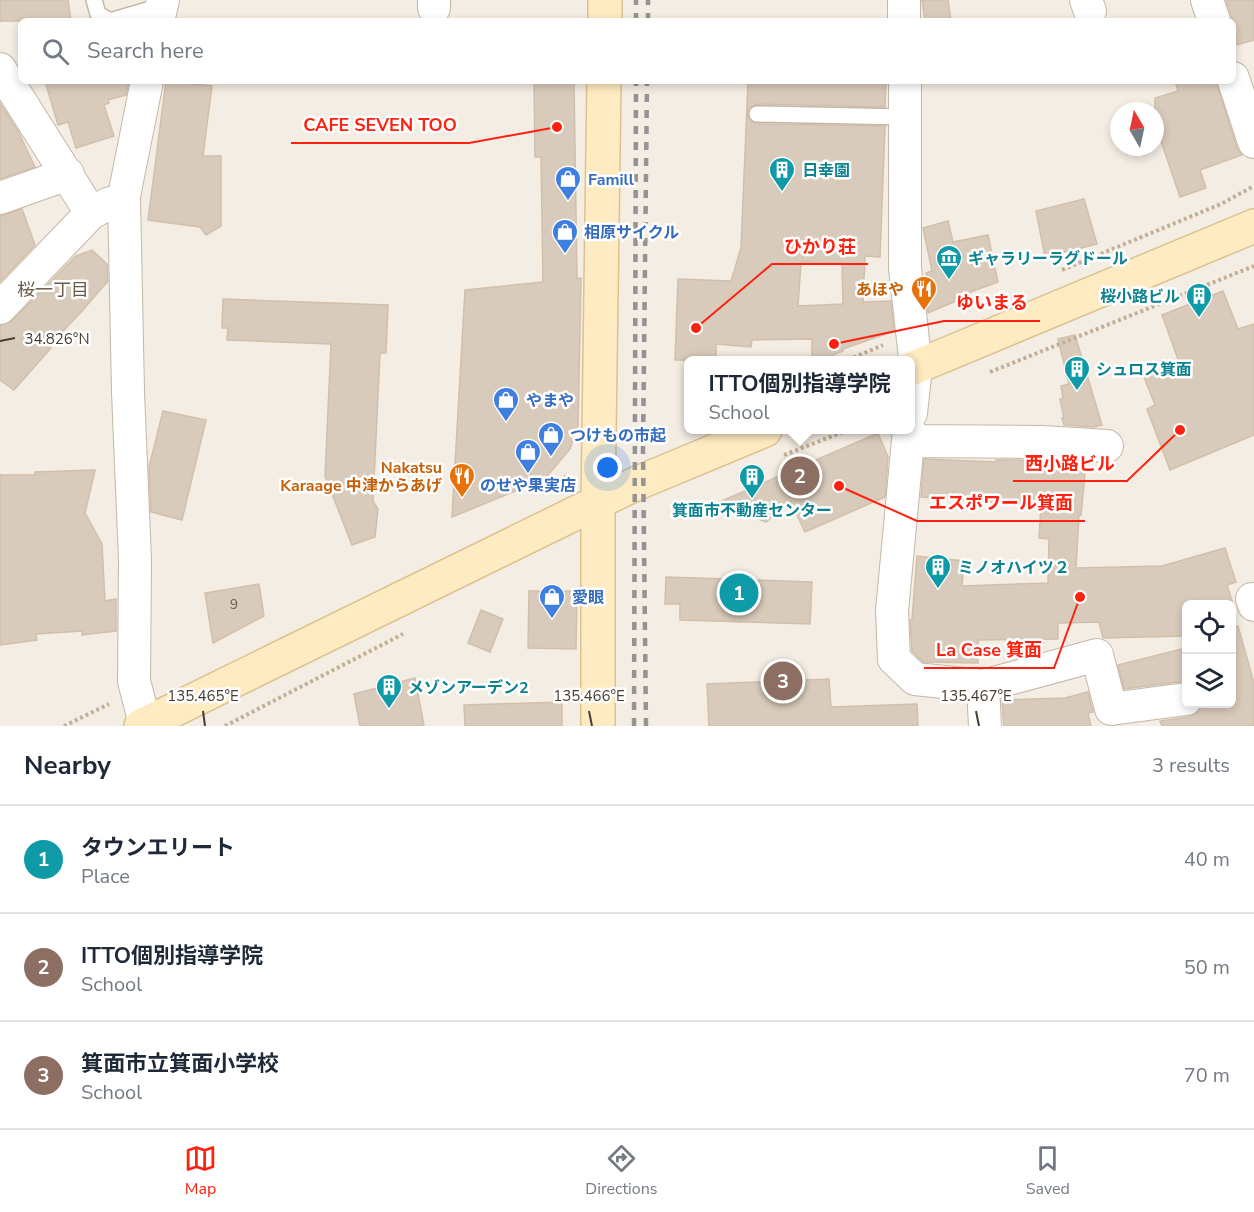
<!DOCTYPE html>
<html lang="en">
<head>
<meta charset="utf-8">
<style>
  body { margin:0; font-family:"Nunito Sans","Noto Sans JP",sans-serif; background:#f6f6f7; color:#1f2937 }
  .controls { position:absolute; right:18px; bottom:18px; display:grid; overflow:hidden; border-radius:9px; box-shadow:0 3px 9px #0003 }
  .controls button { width:54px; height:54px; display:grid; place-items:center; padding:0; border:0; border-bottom:2px solid #e0e1e3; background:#fff; color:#1f2937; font:30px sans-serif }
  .compass { position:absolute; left:1110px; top:102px; width:54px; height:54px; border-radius:50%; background:#fff; box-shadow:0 3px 9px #0003; rotate:351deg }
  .you { position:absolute; left:608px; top:468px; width:21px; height:21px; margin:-15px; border:4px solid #fff; border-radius:50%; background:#1a73e8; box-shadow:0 0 0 9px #1a73e833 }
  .badge { display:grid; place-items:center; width:39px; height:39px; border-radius:50%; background:#ff200f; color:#fff; font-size:20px; font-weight:700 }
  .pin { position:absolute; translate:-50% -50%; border:3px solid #fff; box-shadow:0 2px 6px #0006 }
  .popup { position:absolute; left:684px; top:356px; width:231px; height:78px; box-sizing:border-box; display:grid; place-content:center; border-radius:9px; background:#fff; filter:drop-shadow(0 2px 4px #0005); font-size:20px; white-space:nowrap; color:#747a83 }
  .popup b { font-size:22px; color:#1f2937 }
  .popup::after { content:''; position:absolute; left:50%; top:100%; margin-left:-12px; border:12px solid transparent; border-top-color:#fff }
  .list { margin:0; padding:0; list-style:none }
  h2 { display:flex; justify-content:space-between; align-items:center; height:78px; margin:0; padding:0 24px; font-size:26px }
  h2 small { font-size:20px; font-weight:400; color:#747a83 }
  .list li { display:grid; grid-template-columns:39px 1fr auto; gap:18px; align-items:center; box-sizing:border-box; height:108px; padding:0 24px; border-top:2px solid #e0e1e3 }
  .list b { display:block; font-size:22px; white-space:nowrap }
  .list p { margin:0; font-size:20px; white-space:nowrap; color:#747a83 }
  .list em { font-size:20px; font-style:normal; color:#747a83 }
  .icon { flex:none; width:33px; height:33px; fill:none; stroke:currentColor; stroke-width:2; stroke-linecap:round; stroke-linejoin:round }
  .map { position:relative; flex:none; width:1254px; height:726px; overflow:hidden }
  .search { position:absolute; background:#fff; box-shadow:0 3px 9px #0003; left:18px; right:18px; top:18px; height:66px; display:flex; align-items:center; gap:15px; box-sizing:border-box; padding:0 21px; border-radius:9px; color:#747a83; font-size:22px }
  .sheet { height:402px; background:#fff }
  nav { display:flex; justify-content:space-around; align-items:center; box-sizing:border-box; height:84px; border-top:2px solid #e0e1e3; background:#fff; font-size:16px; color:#747a83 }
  nav a { display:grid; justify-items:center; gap:3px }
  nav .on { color:#ff200f }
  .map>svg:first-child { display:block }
</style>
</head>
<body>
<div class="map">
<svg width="1254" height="726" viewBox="0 0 1254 726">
  <rect width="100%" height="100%" fill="#f4ede3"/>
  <path fill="#d9cbbb" stroke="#d2bfaa" stroke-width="1.5" fill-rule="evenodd" d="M0,0H68L71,21H0Z
    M922,0H948L951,21H925Z
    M1226,0H1254V40L1233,46V21Z
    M45,81H129L126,95L108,100L109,103L104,105L114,136L76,148L68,122L58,125Z
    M166,81L212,86L203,156H221V226L206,235L200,227L148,220Z
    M534,81H574L577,279L581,278L578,425L570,449L545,479L452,517L465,290L543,282L541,157H535Z
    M748,81H886L885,107L757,104L749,108L747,114L752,122L757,124L885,126L880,257L865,256L863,302L891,301L894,331L843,349V351L821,360H812V339L752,340L751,347L716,344V360H675L678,279L731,281L741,248ZM801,262L842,263L843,304L798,306Z
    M1175,81H1216L1237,148L1242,155L1200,170L1206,188L1180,197L1159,135L1155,137V98L1178,91Z
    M0,103L18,131L35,167L0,179Z
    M1084,199L1097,244L1045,257L1036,211Z
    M22,209L35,245L0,282V216Z
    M948,221L953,242L988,235L998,282L954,298L961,299L928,313L927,299H933L926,273L932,271L923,228Z
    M92,250L107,264L108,281L82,311L49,346L51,348L14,390L0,380V326L13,320L76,256Z
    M1223,291L1238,329L1254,324V435L1170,470L1147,409L1155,405L1144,377L1179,362L1162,315Z
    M223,299L388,305L386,353H380L373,501L378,509L375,537L352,545L325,476L331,344L227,340L228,328H222Z
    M1075,335L1102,425L1094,427L1064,425L1062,418H1064L1060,399L1063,398L1061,386L1069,384L1058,339Z
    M163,411L206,420L182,520L151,512L149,467Z
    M878,433L888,457L885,497L805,532L791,502L766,522L715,504Z
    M924,459L996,462V460H1041L1086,463L1081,515H1079L1076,568L1162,566L1225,548L1236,582L1227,585L1233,604H1186V636L1103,638L1099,622L1058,623V639L978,640V663L923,662L912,651L910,620H912L917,556L964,561L962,586L1048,583L1049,539L1039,538L1041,505L921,497Z
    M95,470L85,513L102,544L105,601L116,599V631L82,635V631L36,634L37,640L0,645V475H35V472Z
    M666,577L812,582L810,624L680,620V604H665Z
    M259,584L264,616L213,643L205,593Z
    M529,591H577L576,649L528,648Z
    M481,610L503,619L490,652L468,643Z
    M1238,626L1254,683V726H1162L1160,721L1188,717L1196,714L1203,704H1232V627Z
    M1186,648V681L1124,689L1118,665Z
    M415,678L424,726H360L354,694Z
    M829,679L831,707L917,704L918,726H709L707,684Z
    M1088,692L1093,712L1088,713L1091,726H1004L1002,700L1065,698Z
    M562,702V726H465L464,705Z"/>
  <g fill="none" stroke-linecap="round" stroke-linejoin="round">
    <defs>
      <path id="lane" d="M94,0L98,14L110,21L161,6
        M757,114L905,117"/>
      <path id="street" d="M434,0V8
        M904,0V21
        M1086,0L1090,11
        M1207,0L1214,21
        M158,21L163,0
        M0,69L91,213
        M1233,78L1254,142
        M905,81V268L916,367L911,413
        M0,198L68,174
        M0,308L91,213L110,203
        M909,430L892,611L894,659L915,679L983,686L985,726
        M908,441L1042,442L1107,446
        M1252,599L1254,605
        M983,686L1097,655L1111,709L1186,699
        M145,724L134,681L135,560L128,392L124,196L147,81"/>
      <path id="secondary" d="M605,21V0
        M911,369L1254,226
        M141,726L633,485L765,430
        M598,726V504L604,81"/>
    </defs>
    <use href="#lane" stroke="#c3b7a8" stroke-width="18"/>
    <use href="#street" stroke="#c3b7a8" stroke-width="34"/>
    <use href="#secondary" stroke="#dbc290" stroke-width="36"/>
    <path stroke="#c3af95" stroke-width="4" stroke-dasharray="3 3" stroke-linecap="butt" d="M1062,270L1221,204L1254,186
      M848,360L883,345
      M990,372L1254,266
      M784,455L848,430
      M556,487L567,475
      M64,726L109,704
      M225,726L403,634"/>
    <use href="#lane" stroke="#fff" stroke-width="15"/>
    <use href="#street" stroke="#fff" stroke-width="32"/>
    <use href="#secondary" stroke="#ffebc2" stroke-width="33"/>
    <path stroke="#949494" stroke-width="4.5" stroke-dasharray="8 8" stroke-linecap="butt" d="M636,21V0
      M648,21V0
      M634,726L636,81
      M646,726L643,450L647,81"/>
  </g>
  <path fill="none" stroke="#463d33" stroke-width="2" d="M0,341L15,338M203,711L205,726M589,711L592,726M976,711L979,726"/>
  <defs>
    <symbol id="building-pin" viewBox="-11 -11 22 30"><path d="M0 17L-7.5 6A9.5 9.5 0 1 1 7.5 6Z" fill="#0f9aa8" stroke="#fff"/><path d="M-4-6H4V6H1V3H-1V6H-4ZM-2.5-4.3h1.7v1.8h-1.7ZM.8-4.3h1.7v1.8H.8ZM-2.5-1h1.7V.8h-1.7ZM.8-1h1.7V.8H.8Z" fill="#fff"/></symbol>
    <symbol id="shop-pin" viewBox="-11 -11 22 30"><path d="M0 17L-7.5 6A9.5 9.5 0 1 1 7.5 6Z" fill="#3f7fe0" stroke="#fff"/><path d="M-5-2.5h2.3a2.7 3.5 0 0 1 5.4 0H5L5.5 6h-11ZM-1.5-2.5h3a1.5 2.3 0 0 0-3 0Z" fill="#fff"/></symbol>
    <symbol id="museum-pin" viewBox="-11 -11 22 30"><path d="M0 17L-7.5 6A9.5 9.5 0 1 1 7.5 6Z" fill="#0f9aa8" stroke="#fff"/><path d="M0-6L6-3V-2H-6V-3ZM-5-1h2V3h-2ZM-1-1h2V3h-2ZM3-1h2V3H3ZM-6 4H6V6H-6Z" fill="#fff"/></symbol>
    <symbol id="restaurant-pin" viewBox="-11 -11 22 30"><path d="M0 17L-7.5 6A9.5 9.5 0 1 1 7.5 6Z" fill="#e8710a" stroke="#fff"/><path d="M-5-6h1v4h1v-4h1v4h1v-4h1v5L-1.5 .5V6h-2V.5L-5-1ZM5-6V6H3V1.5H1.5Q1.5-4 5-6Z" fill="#fff"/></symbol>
  </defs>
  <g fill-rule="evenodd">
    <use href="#building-pin" x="767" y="155" width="30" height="40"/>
    <use href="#shop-pin" x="553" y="164" width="30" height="40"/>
    <use href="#shop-pin" x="550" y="217" width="30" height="40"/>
    <use href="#museum-pin" x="934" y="243" width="30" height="40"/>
    <use href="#restaurant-pin" x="909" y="274" width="30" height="40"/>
    <use href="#building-pin" x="1184" y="281" width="30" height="40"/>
    <use href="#building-pin" x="1062" y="354" width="30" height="40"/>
    <use href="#shop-pin" x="491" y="385" width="30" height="40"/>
    <use href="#shop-pin" x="536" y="420" width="30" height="40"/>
    <use href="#shop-pin" x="513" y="437" width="30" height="40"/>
    <use href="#restaurant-pin" x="447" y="461" width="30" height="40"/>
    <use href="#building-pin" x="737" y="462" width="30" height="40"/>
    <use href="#building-pin" x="923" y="552" width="30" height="40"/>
    <use href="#shop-pin" x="537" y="582" width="30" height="40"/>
    <use href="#building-pin" x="374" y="672" width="30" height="40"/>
  </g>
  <g text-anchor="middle" stroke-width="5" stroke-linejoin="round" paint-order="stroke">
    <g font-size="14" fill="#6b6055">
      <text x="234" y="609">9</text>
    </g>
    <g font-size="16" font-weight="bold" fill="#0d838f" stroke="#fff" text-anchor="start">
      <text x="802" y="176">日幸園</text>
      <text x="968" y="264">ギャラリーラグドール</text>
      <text x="1180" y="302" text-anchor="end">桜小路ビル</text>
      <text x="1096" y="375">シュロス箕面</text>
      <text x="752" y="516" text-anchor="middle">箕面市不動産センター</text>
      <text x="958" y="573">ミノオハイツ２</text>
      <text x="408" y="693">メゾンアーデン2</text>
    </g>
    <g font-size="16" font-weight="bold" fill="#366cbe" stroke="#fff" text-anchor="start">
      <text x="588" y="185">Famill</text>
      <text x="584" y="238">相原サイクル</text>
      <text x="526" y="406">やまや</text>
      <text x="570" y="441">つけもの市起</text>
      <text x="528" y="491" text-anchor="middle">のせや果実店</text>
      <text x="572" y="603">愛眼</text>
    </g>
    <g font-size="16" font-weight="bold" fill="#c56008" stroke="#fff" text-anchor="end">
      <text x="904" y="295">あほや</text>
      <text x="442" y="473">Nakatsu<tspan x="442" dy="18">Karaage 中津からあげ</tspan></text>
    </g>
    <g font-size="18" fill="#6a5a49" stroke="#fff">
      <text x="53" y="296">桜一丁目</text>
    </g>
  </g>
  <g font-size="15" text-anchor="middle" fill="#463d33" stroke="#fff" stroke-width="5" stroke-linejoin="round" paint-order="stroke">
    <text x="57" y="344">34.826°N</text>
    <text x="203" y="701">135.465°E</text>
    <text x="589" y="701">135.466°E</text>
    <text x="976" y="701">135.467°E</text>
  </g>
  <path fill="none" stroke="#ff200f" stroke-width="2" d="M557 127L469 143H291M696 328L772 264H868M834 344L944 321H1040M1180 430L1127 481H1013M839 486L917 521H1085M1080 597L1054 668H924"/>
  <g fill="#ff200f" stroke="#fff" stroke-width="2">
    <circle cx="557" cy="127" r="6"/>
    <circle cx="696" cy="328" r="6"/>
    <circle cx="834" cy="344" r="6"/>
    <circle cx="1180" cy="430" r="6"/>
    <circle cx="839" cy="486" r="6"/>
    <circle cx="1080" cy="597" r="6"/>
  </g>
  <g font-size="18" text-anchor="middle" font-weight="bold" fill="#ff200f" stroke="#fff" stroke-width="5" stroke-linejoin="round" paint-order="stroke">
    <text x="380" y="131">CAFE SEVEN TOO</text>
    <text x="820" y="253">ひかり荘</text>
    <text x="992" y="309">ゆいまる</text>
    <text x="1070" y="470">西小路ビル</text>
    <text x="1001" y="509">エスポワール箕面</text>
    <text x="989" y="656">La Case 箕面</text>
  </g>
</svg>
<div class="controls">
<button><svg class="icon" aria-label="locate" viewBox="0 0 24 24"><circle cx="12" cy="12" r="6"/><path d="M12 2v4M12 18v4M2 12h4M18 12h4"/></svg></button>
<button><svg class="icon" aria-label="layers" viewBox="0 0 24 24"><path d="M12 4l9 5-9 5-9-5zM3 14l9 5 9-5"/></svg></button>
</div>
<svg class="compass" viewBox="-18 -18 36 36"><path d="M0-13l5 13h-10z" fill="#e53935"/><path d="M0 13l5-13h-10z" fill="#747a83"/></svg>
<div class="you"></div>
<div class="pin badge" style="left:739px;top:593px;background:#0f9aa8">1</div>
<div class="pin badge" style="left:800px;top:476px;background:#8d6e63">2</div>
<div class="popup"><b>ITTO個別指導学院</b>School</div>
<div class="pin badge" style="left:783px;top:681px;background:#8d6e63">3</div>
<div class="search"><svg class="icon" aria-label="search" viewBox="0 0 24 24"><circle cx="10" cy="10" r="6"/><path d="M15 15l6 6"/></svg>Search here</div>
</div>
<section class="sheet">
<h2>Nearby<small>3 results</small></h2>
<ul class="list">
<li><span class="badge" style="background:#0f9aa8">1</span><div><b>タウンエリート</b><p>Place</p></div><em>40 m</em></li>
<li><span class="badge" style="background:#8d6e63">2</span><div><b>ITTO個別指導学院</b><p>School</p></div><em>50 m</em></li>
<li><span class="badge" style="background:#8d6e63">3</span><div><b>箕面市立箕面小学校</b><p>School</p></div><em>70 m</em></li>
</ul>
</section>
<nav>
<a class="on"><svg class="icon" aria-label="map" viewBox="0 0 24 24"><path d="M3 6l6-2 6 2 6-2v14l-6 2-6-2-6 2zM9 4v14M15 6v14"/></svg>Map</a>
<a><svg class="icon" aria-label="directions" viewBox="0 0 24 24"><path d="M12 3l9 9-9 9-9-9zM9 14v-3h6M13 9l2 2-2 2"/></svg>Directions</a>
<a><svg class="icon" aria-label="saved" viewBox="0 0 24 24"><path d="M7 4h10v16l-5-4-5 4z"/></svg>Saved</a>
</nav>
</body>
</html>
